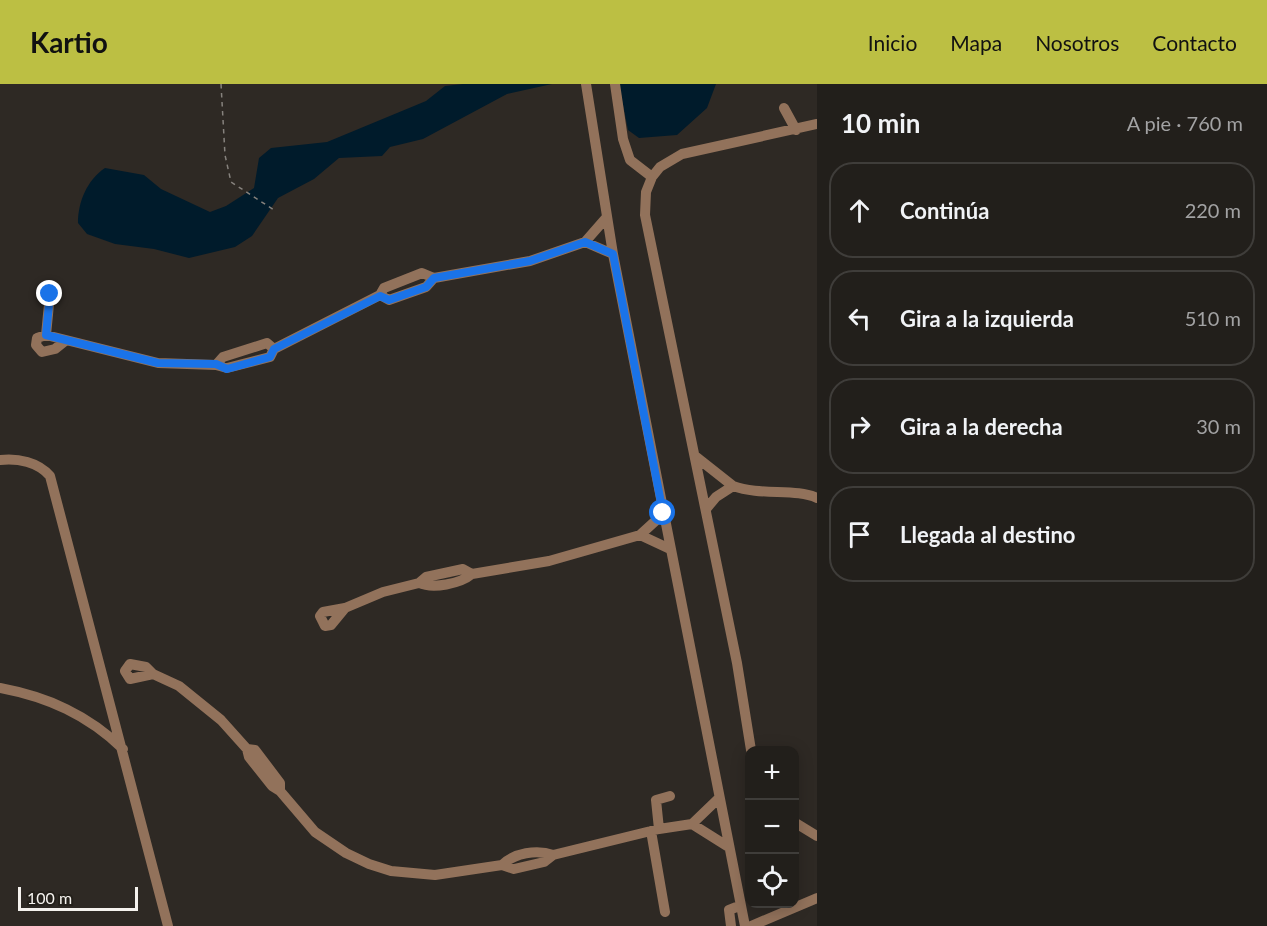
<!DOCTYPE html>
<html lang="es">
<head>
<meta charset="utf-8">
<style>
  body { margin:0; font-family:Lato,sans-serif; background:#2e2c28; color:#f1f3f6 }
  .controls { position:absolute; right:18px; bottom:18px; display:grid; overflow:hidden; border-radius:12px; box-shadow:0 3px 15px #0003 }
  .controls button { width:54px; height:54px; display:grid; place-items:center; padding:0; border:0; border-bottom:2px solid #3f3d3a; background:#221f1b; color:#f1f3f6; font:30px sans-serif }
  .scale { position:absolute; left:18px; bottom:15px; width:120px; box-sizing:border-box; padding-left:6px; border:3px solid #f5f2ee; border-top:0; font-size:16px; line-height:21px; white-space:nowrap; color:#f5f2ee; -webkit-text-stroke:4px #24201a; paint-order:stroke }
  .stop { position:absolute; width:18px; height:18px; margin:-14px; border:4px solid #1a73e8; border-radius:50%; background:#fff }
  .stop.end { background:#1a73e8; border-color:#fff; box-shadow:0 2px 6px #0008 }
  .list { margin:0; padding:0; list-style:none }
  h2 { display:flex; justify-content:space-between; align-items:center; height:78px; margin:0; padding:0 24px; font-size:26px }
  h2 small { font-size:20px; font-weight:400; color:#a2a2a3 }
  .list li { display:grid; grid-template-columns:39px 1fr auto; gap:18px; align-items:center; box-sizing:border-box; height:96px; margin:0 12px 12px; padding:0 12px; border:2px solid #3f3d3a; border-radius:24px }
  .list b { display:block; font-size:22px; white-space:nowrap }
  .list em { font-size:20px; font-style:normal; color:#a2a2a3 }
  .icon { flex:none; width:33px; height:33px; fill:none; stroke:currentColor; stroke-width:2; stroke-linecap:round; stroke-linejoin:round }
  .map { position:relative; flex:none; width:817px; height:842px; overflow:hidden }
  header { display:flex; align-items:center; gap:36px; box-sizing:border-box; height:84px; padding:0 30px; background:#bcbf43; color:#111 }
  header strong { font-size:28px }
  nav { display:flex; gap:33px; margin-inline-start:auto; font-size:21px }
  main { display:flex }
  aside { flex:1; background:#221f1b }
  .map>svg:first-child { display:block }
</style>
</head>
<body>
<header>
<strong>Kartio</strong>
<nav><a>Inicio</a><a>Mapa</a><a>Nosotros</a><a>Contacto</a></nav>
</header>
<main>
<div class="map">
<svg width="817" height="842" viewBox="0 0 817 842">
  <rect width="100%" height="100%" fill="#2e2924"/>
  <path fill="#001b2b" d="M463,0H552L507,10L423,55L390,63L382,72L339,74L314,95L278,114L252,152L235,163L189,174L154,165L115,160L87,150L78,139C78,118 87,96 105,84L144,91L161,105L210,128L226,122L254,104L259,74L271,64L327,58L426,17L445,2Z
    M619,0H716L707,24L677,51L639,54L628,46Z"/>
  <g fill="none" stroke-linecap="round" stroke-linejoin="round">
    <path stroke="#86827d" stroke-width="1.5" stroke-dasharray="4.5 4.5" stroke-linecap="butt" d="M221,0L225,71L231,98L274,126"/>
    <path stroke="#92725b" stroke-width="10" d="M586,0L613,170L745,842
      M615,0L623,55L630,76L652,93
      M784,24L796,46
      M585,158L613,170
      M380,211L389,216L426,203L434,194
      M46,251L50,210
      M65,257L55,265L42,268L36,261L37,254L46,251L158,279L216,281L227,284L270,273L274,265L380,211L384,204L422,189L434,194L530,177L585,158L606,134
      M216,281L223,273L267,259L274,265
      M695,372L733,402
      M0,376C18,374 38,378 50,392L168,842
      M706,425L716,413L733,402C761,412 796,404 817,414
      M640,451L670,465
      M419,499C433,505 460,500 472,490L549,477L640,451L663,430
      M345,524L331,541L325,542L320,532L323,528L345,524L383,508L419,499L426,493L463,485L472,490
      M153,590L130,595L125,587L130,580L146,583L153,590L179,602L221,636L247,665L249,673L272,702L280,707L315,748L346,769L369,780L391,787L435,791L502,781L514,785L544,778L553,771L659,745L692,740L718,715
      M0,604C48,613 88,631 123,665
      M247,665L255,666L280,699V707
      M751,666L737,579L645,131L646,108L652,93L660,83L682,70L817,40
      M794,738L817,752
      M692,740L727,762
      M659,745L656,716L670,712
      M651,747L665,828
      M502,781C514,769 537,765 553,771
      M731,842L729,826L739,822
      M751,842L817,814"/>
  </g>
  <g fill="none" stroke-linecap="round" stroke-linejoin="round">
    <path stroke="#1a73e8" stroke-width="8" d="M50,210L46,251L158,279L216,280L227,285L270,273L274,265L380,212L389,216L426,203L434,194L530,177L585,158L613,170L663,429"/>
  </g>
</svg>
<div class="controls">
<button>+</button>
<button>−</button>
<button><svg class="icon" aria-label="locate" viewBox="0 0 24 24"><circle cx="12" cy="12" r="6"/><path d="M12 2v4M12 18v4M2 12h4M18 12h4"/></svg></button>
</div>
<div class="scale">100 m</div>
<div class="stop" style="left:663px;top:429px"></div>
<div class="stop end" style="left:50px;top:210px"></div>
</div>
<aside>
<h2>10 min<small>A pie · 760 m</small></h2>
<ul class="list">
<li><svg class="icon" aria-label="ahead" viewBox="0 0 24 24"><path d="M12 20V5M6 11l6-6 6 6"/></svg><div><b>Continúa</b></div><em>220 m</em></li>
<li><svg class="icon" aria-label="left" viewBox="0 0 24 24"><path d="M17 20v-9H6M10 6l-5 5 5 5"/></svg><div><b>Gira a la izquierda</b></div><em>510 m</em></li>
<li><svg class="icon" aria-label="right" viewBox="0 0 24 24"><path d="M7 20v-9h11M14 6l5 5-5 5"/></svg><div><b>Gira a la derecha</b></div><em>30 m</em></li>
<li><svg class="icon" aria-label="arrive" viewBox="0 0 24 24"><path d="M6 21V4h12l-3 4 3 4H6"/></svg><div><b>Llegada al destino</b></div></li>
</ul>
</aside>
</main>
</body>
</html>
